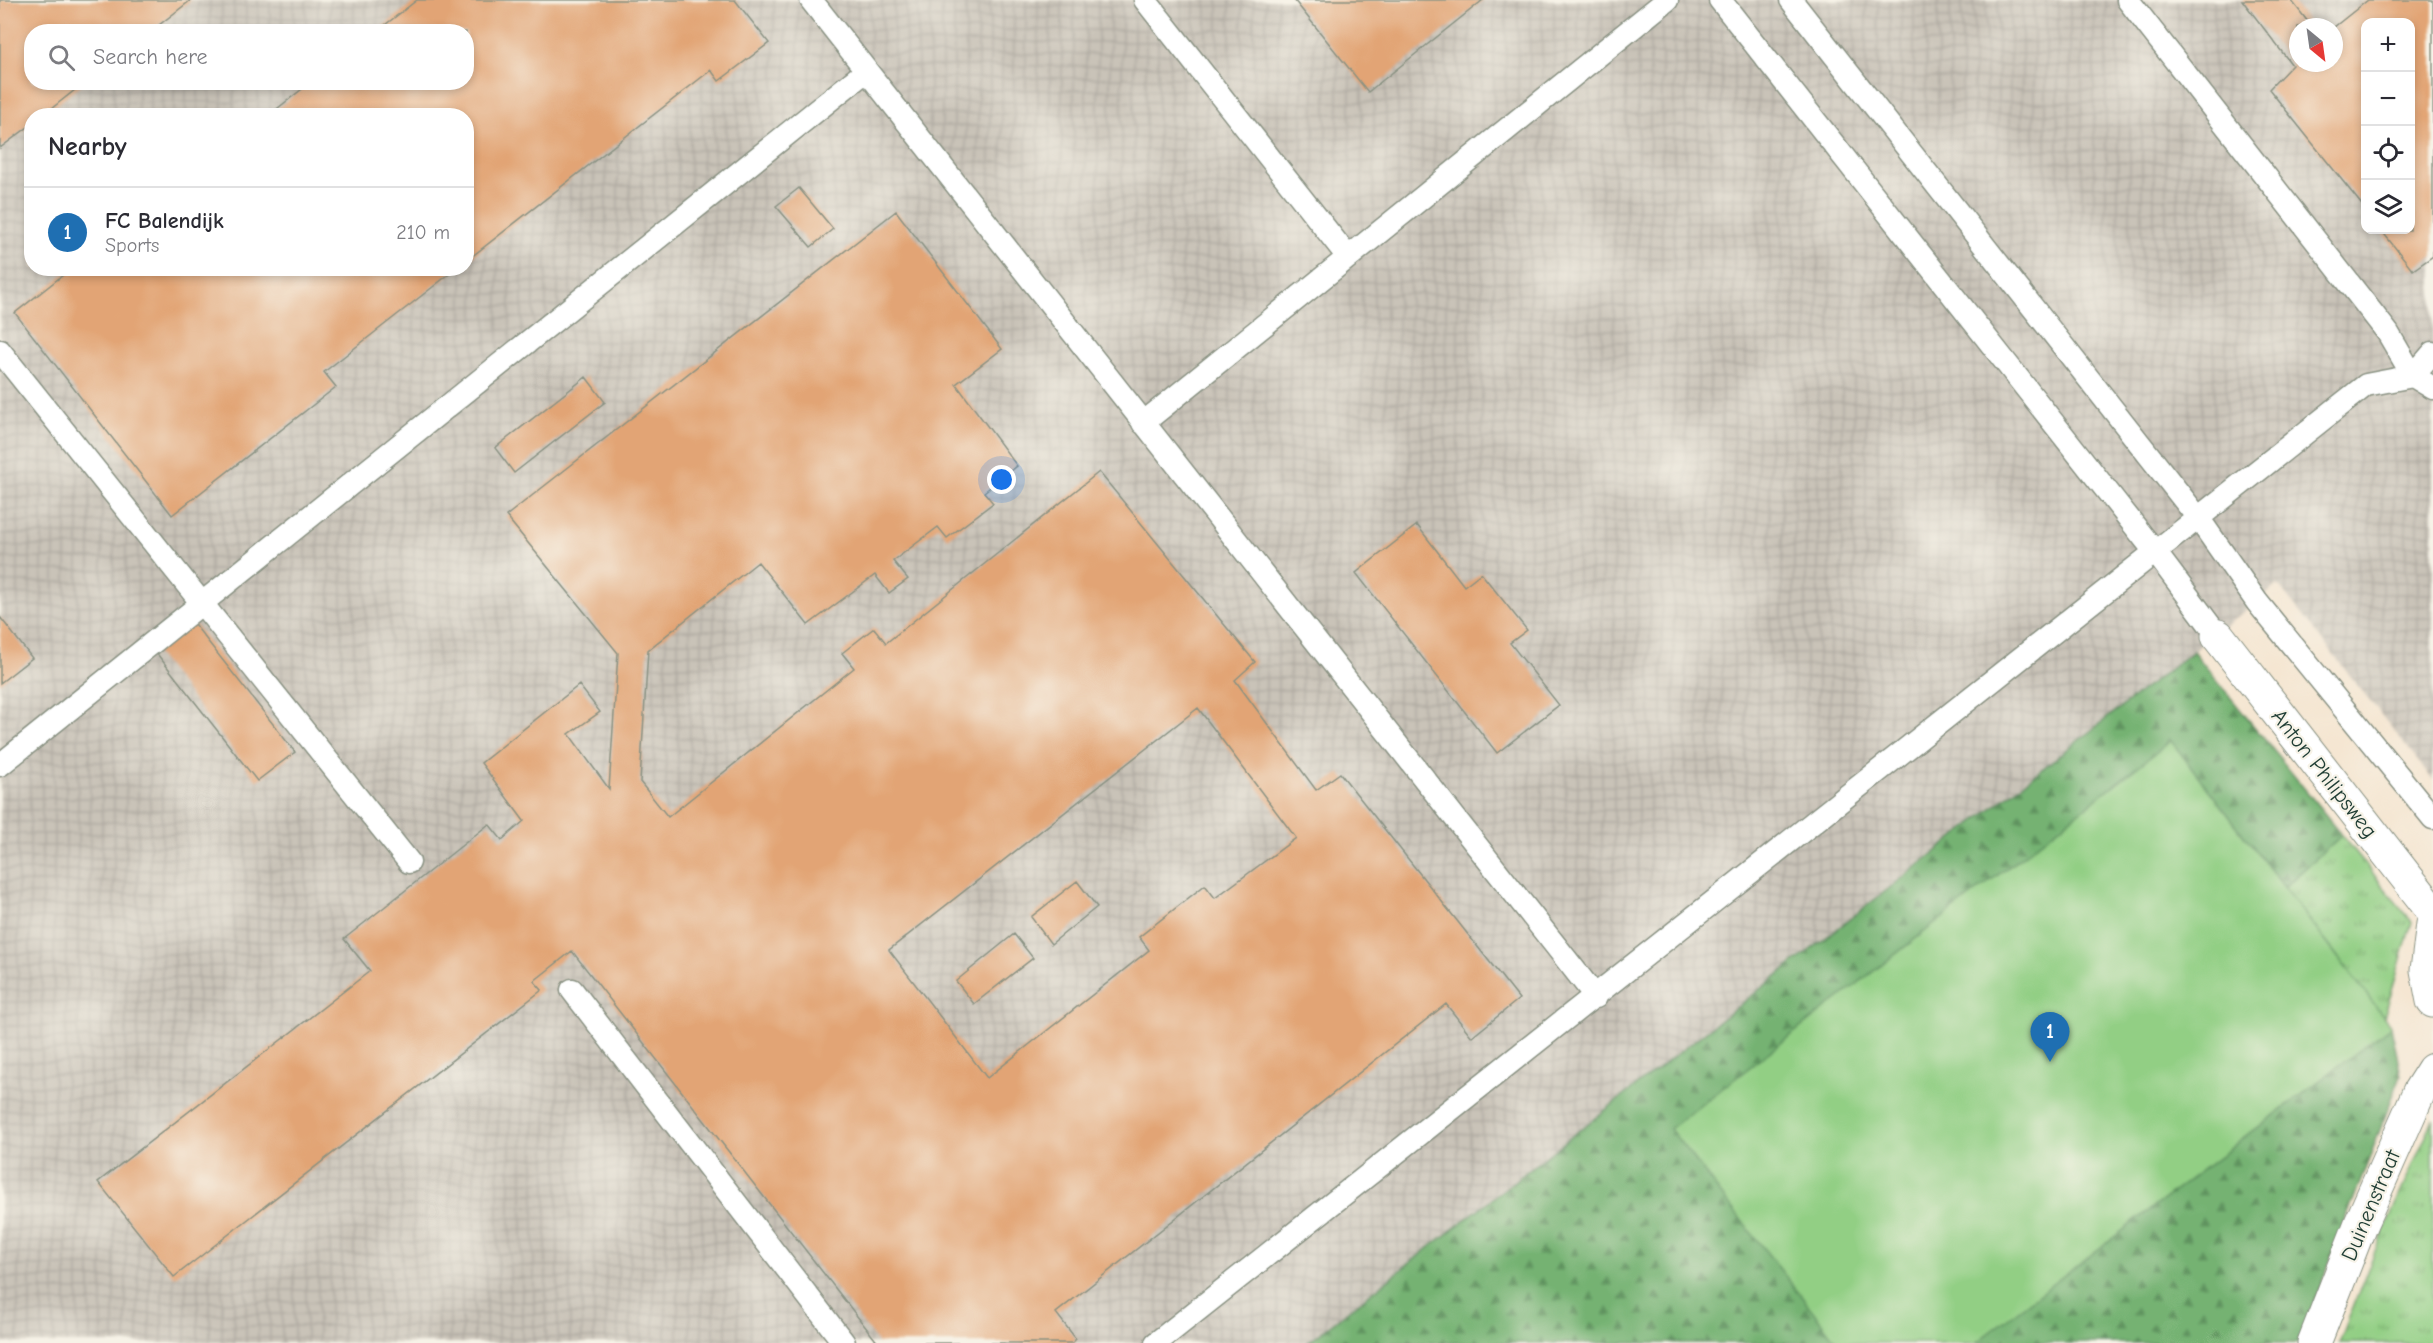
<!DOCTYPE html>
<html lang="en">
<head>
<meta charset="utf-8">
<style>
  body { margin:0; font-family:"Comic Neue",sans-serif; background:#f7f7f7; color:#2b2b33 }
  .controls { position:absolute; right:18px; top:18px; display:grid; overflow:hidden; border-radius:12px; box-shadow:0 3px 9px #0003 }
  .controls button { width:54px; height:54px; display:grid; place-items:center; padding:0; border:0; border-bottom:2px solid #e1e1e2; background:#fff; color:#2b2b33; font:30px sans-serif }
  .compass { position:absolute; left:2289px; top:18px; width:54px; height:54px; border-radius:50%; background:#fff; box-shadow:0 3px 9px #0003; rotate:151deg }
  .you { position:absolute; left:1002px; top:480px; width:21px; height:21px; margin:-15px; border:4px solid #fff; border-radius:50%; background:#1a73e8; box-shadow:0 0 0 9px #1a73e833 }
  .badge { display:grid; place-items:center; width:39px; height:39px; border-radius:50%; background:#1f6fb2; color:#fff; font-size:20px; font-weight:700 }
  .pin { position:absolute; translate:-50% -50px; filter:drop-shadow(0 2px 3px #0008) }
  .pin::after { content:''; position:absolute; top:32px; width:21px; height:18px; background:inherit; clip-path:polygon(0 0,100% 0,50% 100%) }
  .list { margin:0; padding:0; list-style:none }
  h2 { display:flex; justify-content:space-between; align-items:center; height:78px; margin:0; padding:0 24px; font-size:26px }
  h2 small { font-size:20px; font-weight:400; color:#7c7c81 }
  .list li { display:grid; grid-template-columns:39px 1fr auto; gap:18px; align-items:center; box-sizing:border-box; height:90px; padding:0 24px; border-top:2px solid #e1e1e2 }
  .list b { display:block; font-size:22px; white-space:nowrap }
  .list p { margin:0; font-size:20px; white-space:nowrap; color:#7c7c81 }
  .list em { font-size:20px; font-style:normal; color:#7c7c81 }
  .icon { flex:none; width:33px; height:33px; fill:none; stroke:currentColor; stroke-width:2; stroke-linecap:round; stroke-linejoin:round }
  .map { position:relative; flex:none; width:2433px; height:1343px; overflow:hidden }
  .search { position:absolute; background:#fff; box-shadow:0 3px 9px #0003; left:24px; top:24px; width:450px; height:66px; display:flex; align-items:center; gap:15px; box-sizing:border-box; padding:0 21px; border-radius:24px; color:#7c7c81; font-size:22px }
  .panel { position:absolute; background:#fff; box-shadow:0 3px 9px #0003; left:24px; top:108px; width:450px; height:168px; border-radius:24px }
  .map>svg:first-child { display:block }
</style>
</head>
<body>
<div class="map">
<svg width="2433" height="1343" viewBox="0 0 2433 1343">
  <defs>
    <pattern id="industrial-grid" width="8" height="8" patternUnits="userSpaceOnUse" patternTransform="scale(1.5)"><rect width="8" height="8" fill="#c9c3b8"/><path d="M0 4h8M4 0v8" fill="none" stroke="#aca89f"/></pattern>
    <pattern id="grass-tufts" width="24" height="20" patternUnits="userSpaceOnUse" patternTransform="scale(1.5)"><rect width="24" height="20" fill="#92cf84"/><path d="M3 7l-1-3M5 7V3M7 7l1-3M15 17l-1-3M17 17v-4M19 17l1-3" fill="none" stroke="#77a96d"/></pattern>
    <pattern id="forest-firs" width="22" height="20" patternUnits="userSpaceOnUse" patternTransform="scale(1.5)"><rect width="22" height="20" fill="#75b272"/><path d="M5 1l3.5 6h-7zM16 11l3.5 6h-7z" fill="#5f925e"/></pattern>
  </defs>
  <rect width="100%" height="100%" fill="#f7f3e8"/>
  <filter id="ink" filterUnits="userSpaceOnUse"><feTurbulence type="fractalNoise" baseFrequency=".0167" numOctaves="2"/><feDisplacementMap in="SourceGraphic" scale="12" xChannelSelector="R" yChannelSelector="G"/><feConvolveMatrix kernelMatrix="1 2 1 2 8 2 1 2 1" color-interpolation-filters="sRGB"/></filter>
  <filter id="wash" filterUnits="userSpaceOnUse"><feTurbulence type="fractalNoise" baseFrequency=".008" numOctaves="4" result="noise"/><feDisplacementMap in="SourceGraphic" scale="24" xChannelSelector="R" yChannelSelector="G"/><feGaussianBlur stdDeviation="1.35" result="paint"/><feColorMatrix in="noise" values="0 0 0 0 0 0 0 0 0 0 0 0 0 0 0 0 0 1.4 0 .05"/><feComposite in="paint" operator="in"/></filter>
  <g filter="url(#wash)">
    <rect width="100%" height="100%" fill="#f5e6d2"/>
    <path fill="url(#industrial-grid)" fill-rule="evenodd" d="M0,0H2433V780L2278,585L1307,1343H0ZM2366,22H2410V230H2366ZM2298,27H2334V63H2298ZM32,32H466V82H32ZM32,116H466V268H32Z"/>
    <path fill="url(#grass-tufts)" stroke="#58865c" stroke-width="1.5" d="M2342,835L2412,922L2384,1017L2284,887Z
      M2433,1119V1343H2339L2375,1251Z"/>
    <path fill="url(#forest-firs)" stroke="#4a7853" stroke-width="1.5" d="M2193,651L2342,835L2284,887L2171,741L1670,1129L1838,1343H1307Z
      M2391,1026L2401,1075L2299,1343H1975Z"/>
    <path fill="#92cf84" stroke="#58865c" stroke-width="1.5" d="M2171,741L2391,1026L1975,1343H1838L1670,1129Z"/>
    <g id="blocks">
      <path fill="#e2a474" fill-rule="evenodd" d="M0,0H191L150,32H32V82H85L42,116H32V124L0,148Z
        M417,0H735L769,43L719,81L711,70L466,261V116H268L311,82H466V32H376Z
        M1294,0H1483L1368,92Z
        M2242,0H2291L2312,27H2298V63H2334V27L2368,0H2433V256L2413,270L2381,230H2410V22H2366V210L2269,89L2292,65Z
        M799,188L833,229L811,247L776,206Z
        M896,211L1002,349L956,384L1017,466L984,492L993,503L947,538L938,527L893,561L908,579L889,593L875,575L808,625L758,562L648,650L640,782L668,817L854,668L842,653L874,628L886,643L1099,472L1255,662L1235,680L1316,790L1340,773L1519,999L1472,1037L1446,1004L1056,1313L1076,1339L1072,1343H878L572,951L534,981L542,990L174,1277L98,1182L370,971L344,939L489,824L502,840L524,821L481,763L579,685L600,712L569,734L609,789L618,653L506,516ZM1198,708L1296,838L1215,898L1205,885L1139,937L1149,950L987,1078L889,950Z
        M72,268H457L324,372L336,387L172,515L15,313Z
        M586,377L605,402L514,473L495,448Z
        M1417,525L1464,586L1481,573L1527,630L1510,643L1559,705L1497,753L1356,573Z
        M0,617L32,658L0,683Z
        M191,620L295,752L257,781L154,650Z
        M1077,881L1097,907L1051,944L1031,917Z
        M1014,934L1033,958L974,1004L956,981Z"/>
    </g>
  </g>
  <g filter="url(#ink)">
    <use href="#blocks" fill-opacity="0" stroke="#8a9283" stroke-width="1.5"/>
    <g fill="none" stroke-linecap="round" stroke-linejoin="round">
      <defs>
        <path id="lane" d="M811,0L1596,997
          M1145,0L1348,257
          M1720,0L2156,553L2218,636
          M1791,0L2199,519L2257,602L2433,818
          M2128,0L2388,333L2413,376L2433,353
          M0,351L409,862
          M1143,423L1667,0
          M0,765L866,71
          M572,990L844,1343
          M1156,1343L2366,385L2413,376L2433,388"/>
        <path id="street" d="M2218,636L2433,911
          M2433,924L2427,970L2433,1001
          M2314,1343L2361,1223L2419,1092L2433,1070"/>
      </defs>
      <use href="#lane" stroke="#8a9283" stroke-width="25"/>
      <use href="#street" stroke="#8a9283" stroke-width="35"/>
      <use href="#lane" stroke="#fff" stroke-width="22"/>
      <use href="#street" stroke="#fff" stroke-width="33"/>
    </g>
  </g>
  <g text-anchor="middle" stroke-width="4.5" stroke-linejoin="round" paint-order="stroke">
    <g font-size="22" fill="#1f3d34" stroke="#f7f3e8">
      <text transform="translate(2325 773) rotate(52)" y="8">Anton Philipsweg</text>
      <text transform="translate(2370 1205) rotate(-67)" y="8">Duinenstraat</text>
    </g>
  </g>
</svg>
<div class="controls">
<button>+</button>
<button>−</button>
<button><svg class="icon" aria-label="locate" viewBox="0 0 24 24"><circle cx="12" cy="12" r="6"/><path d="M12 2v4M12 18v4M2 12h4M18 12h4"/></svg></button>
<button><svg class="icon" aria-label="layers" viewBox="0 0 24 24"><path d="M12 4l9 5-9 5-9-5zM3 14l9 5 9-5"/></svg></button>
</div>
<svg class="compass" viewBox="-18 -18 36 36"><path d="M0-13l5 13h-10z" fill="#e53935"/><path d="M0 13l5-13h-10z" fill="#7c7c81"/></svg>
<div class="you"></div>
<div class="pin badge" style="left:2050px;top:1062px">1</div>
<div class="search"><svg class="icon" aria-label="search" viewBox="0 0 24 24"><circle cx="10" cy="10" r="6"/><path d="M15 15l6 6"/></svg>Search here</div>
<section class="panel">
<h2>Nearby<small></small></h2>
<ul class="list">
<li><span class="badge">1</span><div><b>FC Balendijk</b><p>Sports</p></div><em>210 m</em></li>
</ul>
</section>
</div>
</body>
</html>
